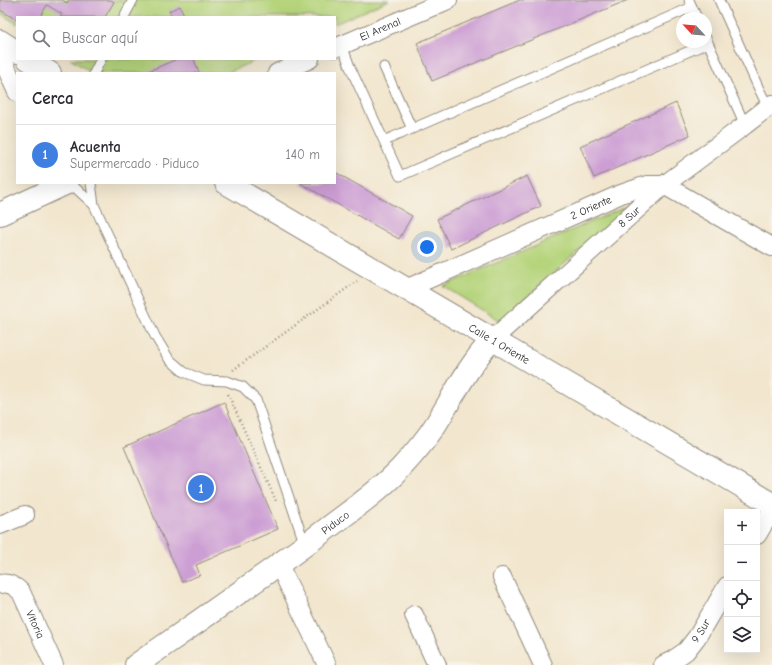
<!DOCTYPE html>
<html lang="es">
<head>
<meta charset="utf-8">
<style>
  body { margin:0; font-family:"Comic Neue",sans-serif; background:#f7f7f7; color:#2b2b33 }
  .controls { position:absolute; right:12px; bottom:12px; display:grid; overflow:hidden; border-radius:0px; box-shadow:0 4px 16px #0002 }
  .controls button { width:36px; height:36px; display:grid; place-items:center; padding:0; border:0; border-bottom:1px solid #e1e1e2; background:#fff; color:#2b2b33; font:20px sans-serif }
  .compass { position:absolute; left:676px; top:12px; width:36px; height:36px; border-radius:50%; background:#fff; box-shadow:0 4px 16px #0002; rotate:296deg }
  .you { position:absolute; left:427px; top:247px; width:14px; height:14px; margin:-10px; border:3px solid #fff; border-radius:50%; background:#1a73e8; box-shadow:0 0 0 6px #1a73e833 }
  .badge { display:grid; place-items:center; width:26px; height:26px; border-radius:50%; background:#c8321e; color:#fff; font-size:13px; font-weight:700 }
  .pin { position:absolute; translate:-50% -50%; border:2px solid #fff; box-shadow:0 1px 4px #0006 }
  .list { margin:0; padding:0; list-style:none }
  h2 { display:flex; justify-content:space-between; align-items:center; height:52px; margin:0; padding:0 16px; font-size:17px }
  h2 small { font-size:13px; font-weight:400; color:#7c7c81 }
  .list li { display:grid; grid-template-columns:26px 1fr auto; gap:12px; align-items:center; box-sizing:border-box; height:60px; padding:0 16px; border-top:1px solid #e1e1e2 }
  .list b { display:block; font-size:15px; white-space:nowrap }
  .list p { margin:0; font-size:13px; white-space:nowrap; color:#7c7c81 }
  .list em { font-size:13px; font-style:normal; color:#7c7c81 }
  .icon { flex:none; width:22px; height:22px; fill:none; stroke:currentColor; stroke-width:2; stroke-linecap:round; stroke-linejoin:round }
  .map { position:relative; flex:none; width:772px; height:665px; overflow:hidden }
  .search { position:absolute; background:#fff; box-shadow:0 4px 16px #0002; left:16px; top:16px; width:320px; height:44px; display:flex; align-items:center; gap:10px; box-sizing:border-box; padding:0 14px; border-radius:0px; color:#7c7c81; font-size:15px }
  .panel { position:absolute; background:#fff; box-shadow:0 4px 16px #0002; left:16px; top:72px; width:320px; height:112px; border-radius:0px }
  .map>svg:first-child { display:block }
</style>
</head>
<body>
<div class="map">
<svg width="772" height="665" viewBox="0 0 772 665">
  <rect width="100%" height="100%" fill="#f7f3e8"/>
  <filter id="ink" filterUnits="userSpaceOnUse"><feTurbulence type="fractalNoise" baseFrequency=".025" numOctaves="2"/><feDisplacementMap in="SourceGraphic" scale="8" xChannelSelector="R" yChannelSelector="G"/><feConvolveMatrix kernelMatrix="1 2 1 2 8 2 1 2 1" color-interpolation-filters="sRGB"/></filter>
  <filter id="wash" filterUnits="userSpaceOnUse"><feTurbulence type="fractalNoise" baseFrequency=".012" numOctaves="4" result="noise"/><feDisplacementMap in="SourceGraphic" scale="16" xChannelSelector="R" yChannelSelector="G"/><feGaussianBlur stdDeviation="0.9" result="paint"/><feColorMatrix in="noise" values="0 0 0 0 0 0 0 0 0 0 0 0 0 0 0 0 0 1.4 0 .05"/><feComposite in="paint" operator="in"/></filter>
  <g filter="url(#wash)">
    <rect width="100%" height="100%" fill="#f2e6ce"/>
    <path fill="#b5d47b" stroke="#708053" d="M0,0H389L335,24V17H17V24L0,13Z
      M70,59H258L227,73H92Z
      M632,204L500,321L443,286Z"/>
    <g id="blocks">
      <path fill="#cc9ed4" d="M0,0H62L67,3L69,0H111L114,2L105,17H60L62,14L47,5L40,17H17V20L0,10Z
        M520,0H628L432,81L417,43Z
        M180,6L185,17H172L169,11Z
        M177,59H194L199,73H144Z
        M676,103L690,135L594,178L580,146Z
        M335,172L412,216L399,239L300,183H335Z
        M527,176L541,206L451,249L437,219Z
        M224,402L278,529L196,565L200,575L182,582L124,447Z"/>
    </g>
  </g>
  <g filter="url(#ink)">
    <use href="#blocks" fill-opacity="0" stroke="#8e887c" stroke-width="1"/>
    <g fill="none" stroke-linecap="round" stroke-linejoin="round">
      <defs>
        <path id="service" d="M689,0L697,18
          M719,0L759,89L768,107
          M124,17L133,0
          M706,38L745,125
          M342,45L350,67L400,176L708,43
          M384,67L412,129
          M94,73L101,59
          M384,141L692,7
          M70,183L94,205
          M91,183L94,205L155,336L169,359L184,372L204,380L227,381L243,387L256,400L305,545"/>
        <g id="minor">
          <path id="s1" d="M335,48L448,0"/>
          <path d="M0,54L17,92"/>
          <path d="M277,73L310,59"/>
          <path id="s2" d="M406,289L621,194L647,185H664L772,247"/>
          <path id="s3" d="M493,339L664,185L745,125L772,104"/>
          <path d="M0,525L25,515"/>
          <path d="M757,535L772,510"/>
          <path d="M279,565L327,665"/>
          <path d="M502,577L543,665"/>
          <path id="s4" d="M0,584C9,582 15,586 21,592L54,665"/>
          <path d="M414,615L437,665"/>
          <path id="s5" d="M663,665L673,660L686,651L697,637L727,586"/>
        </g>
        <g id="tertiary">
          <path d="M0,214L67,183"/>
          <path id="s6" d="M136,665C196,623 257,581 316,537C344,515 375,495 400,469C413,455 426,440 436,424C454,395 469,364 493,339"/>
        </g>
        <g id="secondary">
          <path d="M0,41L17,52"/>
          <path d="M28,59L50,73"/>
          <path id="s7" d="M226,183L512,351L772,504"/>
        </g>
      </defs>
      <use href="#service" stroke="#8e887c" stroke-width="11"/>
      <use href="#minor" stroke="#8e887c" stroke-width="20"/>
      <use href="#tertiary" stroke="#8e887c" stroke-width="24"/>
      <use href="#secondary" stroke="#8e887c" stroke-width="24"/>
      <path stroke="#8e887c" stroke-width="2.5" stroke-dasharray="1 3" stroke-linecap="butt" d="M233,370L357,281
        M228,394L276,501"/>
      <use href="#service" stroke="#fff" stroke-width="9"/>
      <use href="#minor" stroke="#fff" stroke-width="18"/>
      <use href="#tertiary" stroke="#fff" stroke-width="22"/>
      <use href="#secondary" stroke="#fff" stroke-width="22"/>
    </g>
  </g>
  <g text-anchor="middle" stroke-width="4" stroke-linejoin="round" paint-order="stroke">
    <g font-size="11" fill="#2b2b2b" stroke="#f7f3e8">
      <text dy="4" stroke="none"><textPath href="#s1" startOffset="49">El Arenal</textPath></text>
      <text dy="4" stroke="none"><textPath href="#s2" startOffset="202">2 Oriente</textPath></text>
      <text dy="4" stroke="none"><textPath href="#s3" startOffset="183">8 Sur</textPath></text>
      <text dy="4" stroke="none"><textPath href="#s7" startOffset="317">Calle 1 Oriente</textPath></text>
      <text dy="4" stroke="none"><textPath href="#s6" startOffset="245">Piduco</textPath></text>
      <text dy="4" stroke="none"><textPath href="#s4" startOffset="59">Vitoria</textPath></text>
      <text dy="4" stroke="none"><textPath href="#s5" startOffset="52">9 Sur</textPath></text>
    </g>
  </g>
</svg>
<div class="controls">
<button>+</button>
<button>−</button>
<button><svg class="icon" aria-label="locate" viewBox="0 0 24 24"><circle cx="12" cy="12" r="6"/><path d="M12 2v4M12 18v4M2 12h4M18 12h4"/></svg></button>
<button><svg class="icon" aria-label="layers" viewBox="0 0 24 24"><path d="M12 4l9 5-9 5-9-5zM3 14l9 5 9-5"/></svg></button>
</div>
<svg class="compass" viewBox="-18 -18 36 36"><path d="M0-13l5 13h-10z" fill="#e53935"/><path d="M0 13l5-13h-10z" fill="#7c7c81"/></svg>
<div class="you"></div>
<div class="pin badge" style="left:201px;top:488px;background:#3f7fe0">1</div>
<div class="search"><svg class="icon" aria-label="search" viewBox="0 0 24 24"><circle cx="10" cy="10" r="6"/><path d="M15 15l6 6"/></svg>Buscar aquí</div>
<section class="panel">
<h2>Cerca<small></small></h2>
<ul class="list">
<li><span class="badge" style="background:#3f7fe0">1</span><div><b>Acuenta</b><p>Supermercado · Piduco</p></div><em>140 m</em></li>
</ul>
</section>
</div>
</body>
</html>
